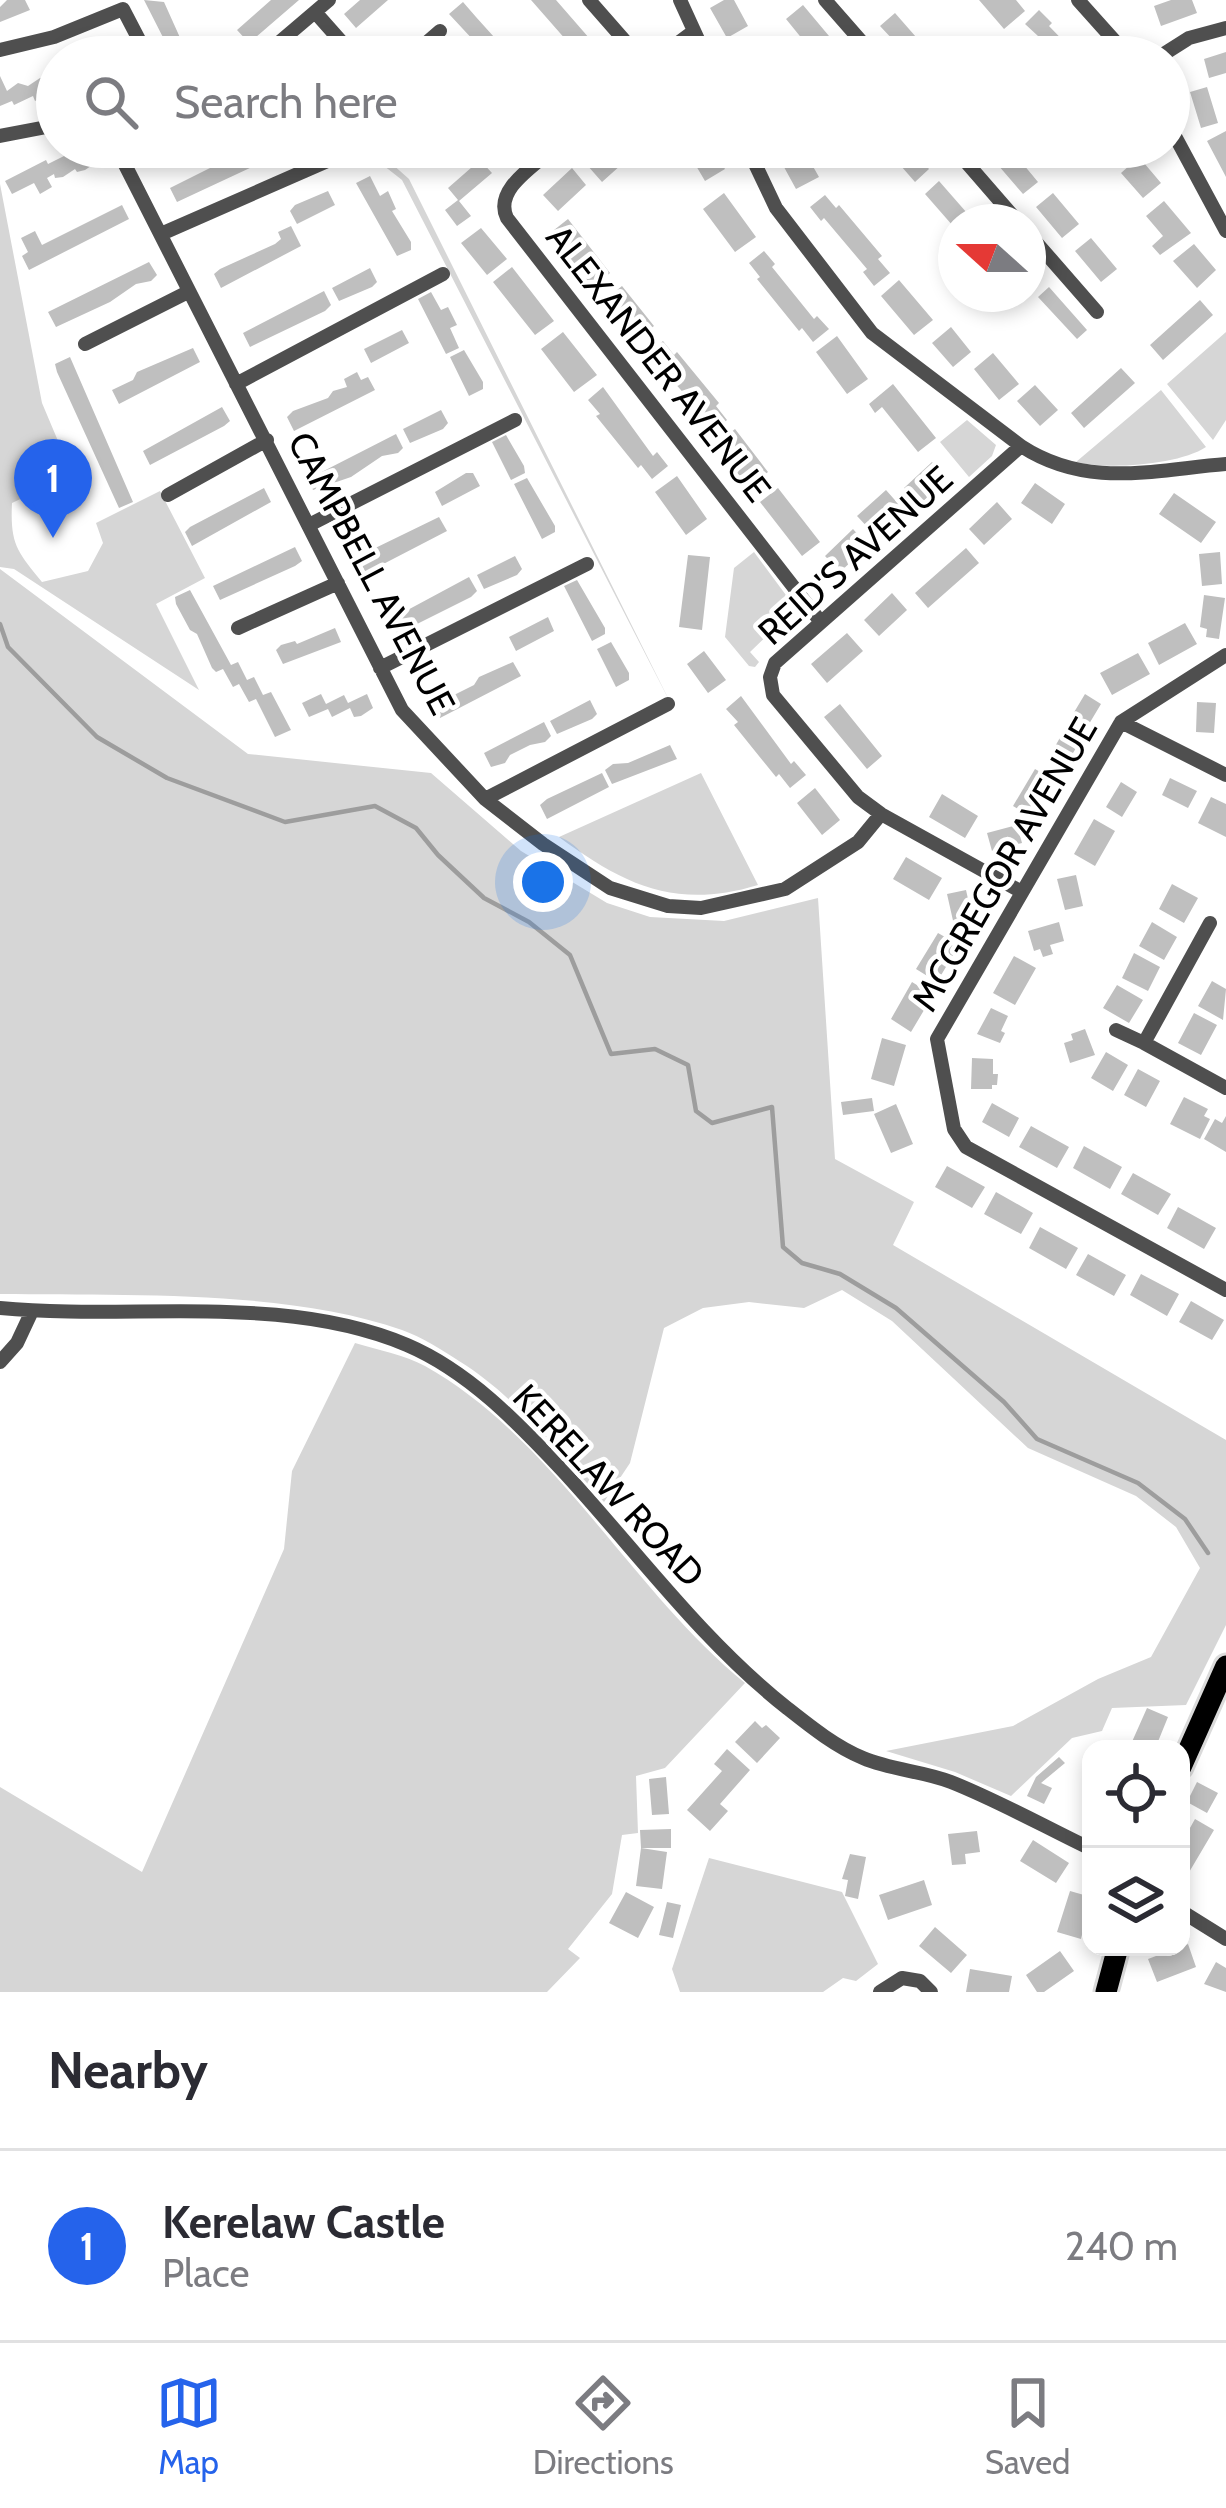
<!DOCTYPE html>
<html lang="en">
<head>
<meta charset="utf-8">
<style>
  body { margin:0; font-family:Cabin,sans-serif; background:#f7f7f7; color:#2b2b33 }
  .controls { position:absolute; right:36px; bottom:36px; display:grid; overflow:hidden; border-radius:24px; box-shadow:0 6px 18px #0003 }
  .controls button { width:108px; height:108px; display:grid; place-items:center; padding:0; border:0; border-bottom:3px solid #e1e1e2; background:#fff; color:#2b2b33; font:60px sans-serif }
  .compass { position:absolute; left:938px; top:204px; width:108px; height:108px; border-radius:50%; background:#fff; box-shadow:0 6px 18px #0003; rotate:291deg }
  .you { position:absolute; left:543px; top:882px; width:42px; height:42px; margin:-30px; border:9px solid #fff; border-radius:50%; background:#1a73e8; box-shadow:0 0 0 18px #1a73e833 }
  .badge { display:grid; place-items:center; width:78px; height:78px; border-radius:50%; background:#2563eb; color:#fff; font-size:39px; font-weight:700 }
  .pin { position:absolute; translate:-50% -99px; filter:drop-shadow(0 3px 6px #0008) }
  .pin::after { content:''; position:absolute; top:63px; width:42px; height:36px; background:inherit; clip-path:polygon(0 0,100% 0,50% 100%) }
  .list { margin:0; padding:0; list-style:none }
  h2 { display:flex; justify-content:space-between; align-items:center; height:156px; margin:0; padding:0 48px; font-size:51px }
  h2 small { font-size:39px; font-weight:400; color:#7c7c81 }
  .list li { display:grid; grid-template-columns:78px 1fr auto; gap:36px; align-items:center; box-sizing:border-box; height:192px; padding:0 48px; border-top:3px solid #e1e1e2 }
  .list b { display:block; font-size:45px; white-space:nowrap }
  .list p { margin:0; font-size:39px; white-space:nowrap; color:#7c7c81 }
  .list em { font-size:39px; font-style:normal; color:#7c7c81 }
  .icon { flex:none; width:66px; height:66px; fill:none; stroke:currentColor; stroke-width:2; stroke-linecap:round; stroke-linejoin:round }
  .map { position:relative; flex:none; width:1226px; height:1992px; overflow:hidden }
  .search { position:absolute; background:#fff; box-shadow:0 6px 18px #0003; left:36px; right:36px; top:36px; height:132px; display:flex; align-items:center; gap:30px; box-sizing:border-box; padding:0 42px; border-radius:66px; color:#7c7c81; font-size:45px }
  .sheet { height:348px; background:#fff }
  nav { display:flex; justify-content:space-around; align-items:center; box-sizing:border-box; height:168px; border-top:3px solid #e1e1e2; background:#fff; font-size:33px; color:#7c7c81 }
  nav a { display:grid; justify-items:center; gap:6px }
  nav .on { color:#2563eb }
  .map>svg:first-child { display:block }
</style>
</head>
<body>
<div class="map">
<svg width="1226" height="1992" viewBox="0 0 1226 1992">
  <rect width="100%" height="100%" fill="#fff"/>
  <path fill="#d6d6d6" d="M360,147H373L409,179L672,706L402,180Z
    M0,184L42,403L80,493L62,500L54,483L12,503C10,544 17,551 42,582L88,571L103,543L96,523L160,491L205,578L156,604L199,690L14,569L0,567Z
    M1226,332V420L1213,440L1167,384Z
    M1161,390L1206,447C1179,465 1107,470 1076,462Z
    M967,420L996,445L992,456L969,477L940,442Z
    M754,552L797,610L794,627L788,633L779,624L750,652L759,662L755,667L749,666L725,637L734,568Z
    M0,569L248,754L431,773L521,851L607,903L650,917L724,921L818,898L835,1159L914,1202L893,1245L1226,1440V1625L1186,1705L1112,1708L1102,1731L1072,1738L1011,1796L955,1772L886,1751L1013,1726L1098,1679L1151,1657L1200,1568L1176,1527L1136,1496L1028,1448L892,1321L842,1290L804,1308L749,1302L703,1308L664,1328L630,1463L604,1502C559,1453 516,1396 459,1361C442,1350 422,1337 402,1330C286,1289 123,1296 0,1294Z
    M701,773L758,885C676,910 624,885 559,837Z
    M355,1343C378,1350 405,1355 425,1366C555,1439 631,1590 745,1683L665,1768L636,1776L638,1833L622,1835L612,1894L568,1949L580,1958L547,1992H0V1787L142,1872L284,1549L292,1471Z
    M709,1858L842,1892L878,1964L856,1981L843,1978L823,1992H680L672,1969Z"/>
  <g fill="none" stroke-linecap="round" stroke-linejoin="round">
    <path stroke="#9d9d9d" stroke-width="4.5" d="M0,624L8,647L97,737L167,778L285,822L375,806L416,828L438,855L484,898L529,922L570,955L611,1054L655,1049L688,1065L696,1111L712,1123L772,1107L783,1247L802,1263L840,1274L896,1308L1004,1402L1037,1439L1138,1483L1185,1519L1208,1553"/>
  </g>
  <path fill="#bfbfbf" d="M7,0H25L30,10L0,22V7Z
    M144,0L164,2L186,51L173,57Z
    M271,0H299L249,43L237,30Z
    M360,0H388L356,28L344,14Z
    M531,0H556L603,54L581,57Z
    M724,0H734L748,26L727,38L710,8Z
    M979,0H1016L1025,11L1004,29Z
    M1171,0H1192L1197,13L1161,26L1154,6Z
    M463,2L476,17L512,57H489L449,14Z
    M803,5L829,36L812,51L786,19Z
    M1039,10L1052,23L1049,26L1079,57H1051L1034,39L1038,36L1025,24Z
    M895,13L923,45L909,57L880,26Z
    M1226,52V73L1209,78L1204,59Z
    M0,76L7,91L18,83L28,86L40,78L47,77L49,81L57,77V97L54,91L35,101L33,96L14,105L12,101L0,106Z
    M1207,87L1218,123L1201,128L1190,92Z
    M1226,131V177L1207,141Z
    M252,147L258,161L252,167L177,202L170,188Z
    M496,147H523L500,167L488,154Z
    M607,147H623L631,156L602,182L587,165Z
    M685,147H712L725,169L705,181Z
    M773,147H802L819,177L796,189Z
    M891,147H910L929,169L915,182L887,150Z
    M90,148L97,162L85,170L77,172L75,169L63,177L55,178L54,174L47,178L52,187L40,194L34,183L12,194L5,181L46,160L48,164L68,154L70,159Z
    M1013,152L1038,182L1023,194L998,165Z
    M1139,157L1161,183L1143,198L1121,173Z
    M480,160L492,173L459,201L471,216L457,226L445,210L458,200L448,188Z
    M572,168L586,185L558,211L543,195Z
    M370,176L380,196L388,191L396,209L392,211L411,242V250L397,256L356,183Z
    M939,181L967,213L971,210L982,222H956L953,226L925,194Z
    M328,191L335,205L297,224L290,211L295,205Z
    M724,193L756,237L735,252L703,209Z
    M1053,193L1079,224L1062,238L1036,207Z
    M825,195L836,208L839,205L882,256L878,259L890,273L874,286L863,272L867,269L824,218L821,221L810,207Z
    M1164,201L1191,233L1160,255L1152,246L1163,236L1146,216Z
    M122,205L129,219L29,270L22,256L28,252L21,238L35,231L42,245Z
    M568,219L610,273L591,288L549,234Z
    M291,226L301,246L221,288L214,274L220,269L275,244L281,239L278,232Z
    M481,228L507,259L487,275L461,243Z
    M1091,238L1117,269L1101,282L1075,251Z
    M1194,244L1216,270L1197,288L1173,261Z
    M764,251L775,264L772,267L814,319L817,316L829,329L813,342L802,328L799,331L757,279L760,277L749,263Z
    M149,262L157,275L151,281L136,284L110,302L56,327L48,312Z
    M512,267L554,321L535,335L493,282Z
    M370,268L377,282L372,287L339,301L332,288Z
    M899,280L933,320L914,335L881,296Z
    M622,286L654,326L633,342L602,302Z
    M1049,287L1087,330L1077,339L1038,297Z
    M324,291L331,305L325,311L250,347L243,333Z
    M431,292L441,310L448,307L457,325L450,328L459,348L446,354L418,299Z
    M1200,300L1213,315L1163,360L1150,345Z
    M951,327L971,352L953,367L932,343Z
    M402,330L409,343L371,363L364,349Z
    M563,332L597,375L574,392L541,349Z
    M837,336L868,379L847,394L816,352Z
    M663,341L674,355L677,352L719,403L716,406L727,420L712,433L700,419L704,416L648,353Z
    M193,348L200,362L119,404L112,390L133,380L137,372Z
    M464,350L483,382V389L469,396L450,357Z
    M993,353L1019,384L999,400L974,369Z
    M70,357L133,502L119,508L57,372L55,364Z
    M1121,368L1135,383L1084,428L1071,413Z
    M357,372L361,380L368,377L375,390L294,431L287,417L293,411L328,398L333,391L347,387L344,379Z
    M893,384L936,438L918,452L882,407L875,413L869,404Z
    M1035,385L1058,410L1040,426L1017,401Z
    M603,387L653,456L657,452L668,466L652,479L641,465L638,468L596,416L600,414L588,400Z
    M222,407L230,421L224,426L150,465L143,451Z
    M441,410L448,423L443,429L410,443L403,429Z
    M735,429L768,472L748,487L715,445Z
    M396,434L403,448L398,453L382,456L351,477L313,490L308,479Z
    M506,435L524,466L525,473L511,480L492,442Z
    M932,462L947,479L919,505L904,488Z
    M466,473H473L480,486L442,506L435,492Z
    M677,476L707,519L686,535L655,492Z
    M527,478L555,526V532L542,539L514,484Z
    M1035,483L1065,504L1052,524L1021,503Z
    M264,488L271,502L192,546L185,532L190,527Z
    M778,488L820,542L802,556L760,502Z
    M886,490L901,507L872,532L857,516Z
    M1174,493L1216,522L1201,543L1159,514Z
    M997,502L1012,519L984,545L969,529Z
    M439,517L447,531L366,573L359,559L365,553Z
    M853,529L868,546L840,572L825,556Z
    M295,547L302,561L295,566L220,600L213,586Z
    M966,548L979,563L928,608L915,593Z
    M1220,552L1222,584L1202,586L1199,554Z
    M688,555L710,557L702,630L679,627Z
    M515,556L522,569L517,575L484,589L477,575Z
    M469,577L477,591L471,597L397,634L389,620Z
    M577,580L605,628V634L592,641L564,586Z
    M190,590L231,665L238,662L247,680L254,677L263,695L271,692L291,730L275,737L256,699L249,702L239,684L233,687L223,669L216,672L212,668L197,634L190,630L176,604L175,597Z
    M892,593L907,610L879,636L864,620Z
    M1204,595L1225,598L1219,639L1206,637L1207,629L1200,627Z
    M548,617L554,631L516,651L509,637Z
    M1185,623L1197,644L1159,665L1148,643Z
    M335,628L341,642L283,664L276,650L281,645L295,641L297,644Z
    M847,633L863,651L827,683L811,664Z
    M611,642L629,673V680L616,687L597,649Z
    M704,651L726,680L708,693L687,664Z
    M1138,653L1150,674L1112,695L1100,673Z
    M513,662L521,676L440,718L433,704L439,699L454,695L474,685L479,677Z
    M321,694L326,704L344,695L348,703L367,694L373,708L361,716L354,717L350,708L332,717L328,709L309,717L302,703Z
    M1085,694L1101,704L1086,729L1070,719Z
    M741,696L791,764L794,761L806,775L790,788L779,774L776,777L734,725L738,722L726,709Z
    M590,700L597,714L592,719L557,734L550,721Z
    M1197,702L1216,703L1214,733L1196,732Z
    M840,704L882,756L867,769L824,717Z
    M544,722L551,736L545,742L530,745L510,755L505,763L491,767L484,753Z
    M1062,734L1079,743L1064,768L1048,759Z
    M670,745L677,759L612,784L605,770L613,764L628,763Z
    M1035,769L1056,781L1034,819L1013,806Z
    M602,773L609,787L547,819L540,805L547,799Z
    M1170,778L1197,791L1188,808L1162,795Z
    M1121,782L1137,792L1122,817L1106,807Z
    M815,788L840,820L822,835L797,803Z
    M942,794L978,816L965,838L929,817Z
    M1211,797L1226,804V837L1198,823Z
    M1094,819L1115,831L1095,866L1074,854Z
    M1017,825L1022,843L992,851L987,833Z
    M906,857L942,878L929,900L893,879Z
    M1076,875L1083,906L1065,910L1057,879Z
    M1172,884L1198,898L1184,923L1159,909Z
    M966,890L973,921L954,925L947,894Z
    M1059,922L1064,941L1050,945L1053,954L1043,957L1040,949L1034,951L1028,931Z
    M1152,922L1177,937L1164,960L1139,946Z
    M938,933L959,945L937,982L916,969Z
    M1134,953L1160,967L1148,991L1122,978Z
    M1014,956L1036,968L1015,1005L993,993Z
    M1212,981L1226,989L1223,1020L1198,1006Z
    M912,982L933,995L911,1032L891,1019Z
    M1117,985L1143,1000L1129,1023L1103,1008Z
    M991,1008L1008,1016L1001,1031L1005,1033L1000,1043L977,1034Z
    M1194,1013L1217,1025L1201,1055L1178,1043Z
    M1085,1029L1095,1055L1070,1063L1064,1043L1073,1040L1071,1034Z
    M882,1038L906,1045L894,1086L871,1079Z
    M1106,1052L1128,1065L1113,1091L1091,1078Z
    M972,1058L993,1059V1074H998L997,1085H992V1089H971Z
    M1138,1069L1160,1081L1146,1107L1124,1095Z
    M1184,1097L1208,1109L1204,1116L1210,1119L1200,1139L1170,1124Z
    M872,1098L874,1111L843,1115L841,1102Z
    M992,1103L1019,1118L1009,1137L982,1122Z
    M896,1104L913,1144L891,1153L874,1114Z
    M1226,1116V1152L1204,1139L1215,1119L1222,1123Z
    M1031,1126L1069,1147L1057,1168L1019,1147Z
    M1084,1146L1122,1167L1110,1189L1073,1168Z
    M947,1166L985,1187L972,1208L935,1187Z
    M1133,1173L1171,1194L1158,1215L1121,1194Z
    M996,1192L1033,1213L1021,1234L984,1214Z
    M1178,1207L1216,1228L1204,1249L1167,1228Z
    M1040,1227L1078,1248L1066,1269L1029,1248Z
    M1088,1254L1126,1275L1114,1296L1076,1275Z
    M1141,1274L1179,1294L1167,1316L1130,1295Z
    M1191,1301L1224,1320L1212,1340L1179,1322Z
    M1147,1708L1168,1717L1155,1749L1131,1744Z
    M755,1721L762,1728L766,1725L780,1738L757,1763L735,1742Z
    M727,1749L750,1770L720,1804L728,1811L710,1831L687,1810L722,1771L714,1764Z
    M1059,1757L1065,1763L1041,1783L1052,1788L1044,1804L1027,1796L1036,1777Z
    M666,1777L669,1814L652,1815L649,1779Z
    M1197,1782L1218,1793L1207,1813L1187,1802Z
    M1195,1819L1214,1830L1188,1874L1181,1870V1844Z
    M671,1829V1848H641L640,1830Z
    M977,1831L980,1852L965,1854L966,1864L952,1865L948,1834Z
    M1033,1840L1069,1863L1056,1883L1020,1861Z
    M641,1848L667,1852L662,1889L636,1886Z
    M850,1854L866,1857L858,1899L845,1896L848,1880L842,1879Z
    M924,1880L932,1905L888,1920L879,1895Z
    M1070,1891L1091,1897L1081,1939L1057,1932Z
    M626,1892L654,1907L638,1938L609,1923Z
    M667,1902L681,1905L673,1938L659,1935Z
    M935,1927L967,1955L951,1973L919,1946Z
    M1188,1944L1196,1967L1157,1982L1148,1959Z
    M1060,1951L1074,1971L1044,1992H1037L1026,1975Z
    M1216,1962L1226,1968V1992L1204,1984Z
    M970,1969L1012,1976L1009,1992H966Z"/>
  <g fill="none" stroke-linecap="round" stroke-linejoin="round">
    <defs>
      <path id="primary" d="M1181,1767L1226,1666
        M1106,1992L1118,1947"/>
    </defs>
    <use href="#primary" stroke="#dbdbdb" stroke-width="27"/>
    <path stroke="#4f4f4f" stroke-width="14" d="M589,0L639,57
      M680,0L706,57
      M825,0L875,57
      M1078,0L1129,57
      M315,12L346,47L364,57
      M0,50L54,37L123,9L148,57
      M274,57L269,51L329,0
      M410,57L440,31
      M659,57L694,31
      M1159,57L1189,38L1226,28
      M1169,125L1226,231
      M0,136L57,125
      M116,147L402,710L485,799L543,844L610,888L668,906L701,908L785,889L858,842L881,814
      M555,147C536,165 493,189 507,218L820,621
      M747,147L776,208L872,333L1021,446C1087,489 1152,470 1226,464
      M953,147L1018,222
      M1028,233L1097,312
      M161,234L357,148
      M85,344L188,292
      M236,384L443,274
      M168,495L267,440
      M309,525L515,420
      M238,628L338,583
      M1226,655L1121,722L937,1039L954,1129L966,1147L1226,1290
      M380,668L587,564
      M1121,722L1226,775
      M485,799L668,704
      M1020,891L881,814L858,797L773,695L770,677L775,663L1021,446
      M1210,923L1144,1043L1226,1088
      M1116,1030L1144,1043
      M0,1308C132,1321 281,1292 407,1345C468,1371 517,1422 562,1470C636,1550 701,1640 787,1708C811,1727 836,1747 863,1758C891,1770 923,1771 951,1782C999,1801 1045,1827 1091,1849
      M0,1362L17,1343L32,1311
      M1181,1911L1226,1939
      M880,1992L902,1978L920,1981L931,1992"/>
    <use href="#primary" stroke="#000" stroke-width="21"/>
  </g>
  <g text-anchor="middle" stroke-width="9" stroke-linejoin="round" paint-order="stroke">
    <g font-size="36" fill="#000" stroke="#fff">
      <text transform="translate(659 363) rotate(52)" y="13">ALEXANDER AVENUE</text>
      <text transform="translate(855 555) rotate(-42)" y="13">REID'S AVENUE</text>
      <text transform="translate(372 573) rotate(62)" y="13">CAMPBELL AVENUE</text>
      <text transform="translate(1004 864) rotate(-60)" y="13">MCGREGOR AVENUE</text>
      <text transform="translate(609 1485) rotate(47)" y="13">KERELAW ROAD</text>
    </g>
  </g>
</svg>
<div class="controls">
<button><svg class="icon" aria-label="locate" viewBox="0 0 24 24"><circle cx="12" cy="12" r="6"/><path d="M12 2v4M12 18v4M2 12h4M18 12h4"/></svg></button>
<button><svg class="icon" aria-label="layers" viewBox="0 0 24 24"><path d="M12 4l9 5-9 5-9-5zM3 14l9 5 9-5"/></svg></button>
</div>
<svg class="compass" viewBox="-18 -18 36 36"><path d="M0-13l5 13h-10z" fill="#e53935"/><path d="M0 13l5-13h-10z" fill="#7c7c81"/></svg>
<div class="you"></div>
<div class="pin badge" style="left:53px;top:538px">1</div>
<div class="search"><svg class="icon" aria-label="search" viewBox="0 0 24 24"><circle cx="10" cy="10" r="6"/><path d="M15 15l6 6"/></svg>Search here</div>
</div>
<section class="sheet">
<h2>Nearby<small></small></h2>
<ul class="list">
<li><span class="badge">1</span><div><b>Kerelaw Castle</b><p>Place</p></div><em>240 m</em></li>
</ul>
</section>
<nav>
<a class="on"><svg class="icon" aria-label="map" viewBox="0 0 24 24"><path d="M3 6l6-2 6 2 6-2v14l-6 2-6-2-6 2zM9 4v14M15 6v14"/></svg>Map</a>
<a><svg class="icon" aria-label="directions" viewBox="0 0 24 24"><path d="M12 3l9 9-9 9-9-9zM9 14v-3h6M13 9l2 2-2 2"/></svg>Directions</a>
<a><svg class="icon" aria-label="saved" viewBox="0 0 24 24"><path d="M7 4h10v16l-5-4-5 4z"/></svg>Saved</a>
</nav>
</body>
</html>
